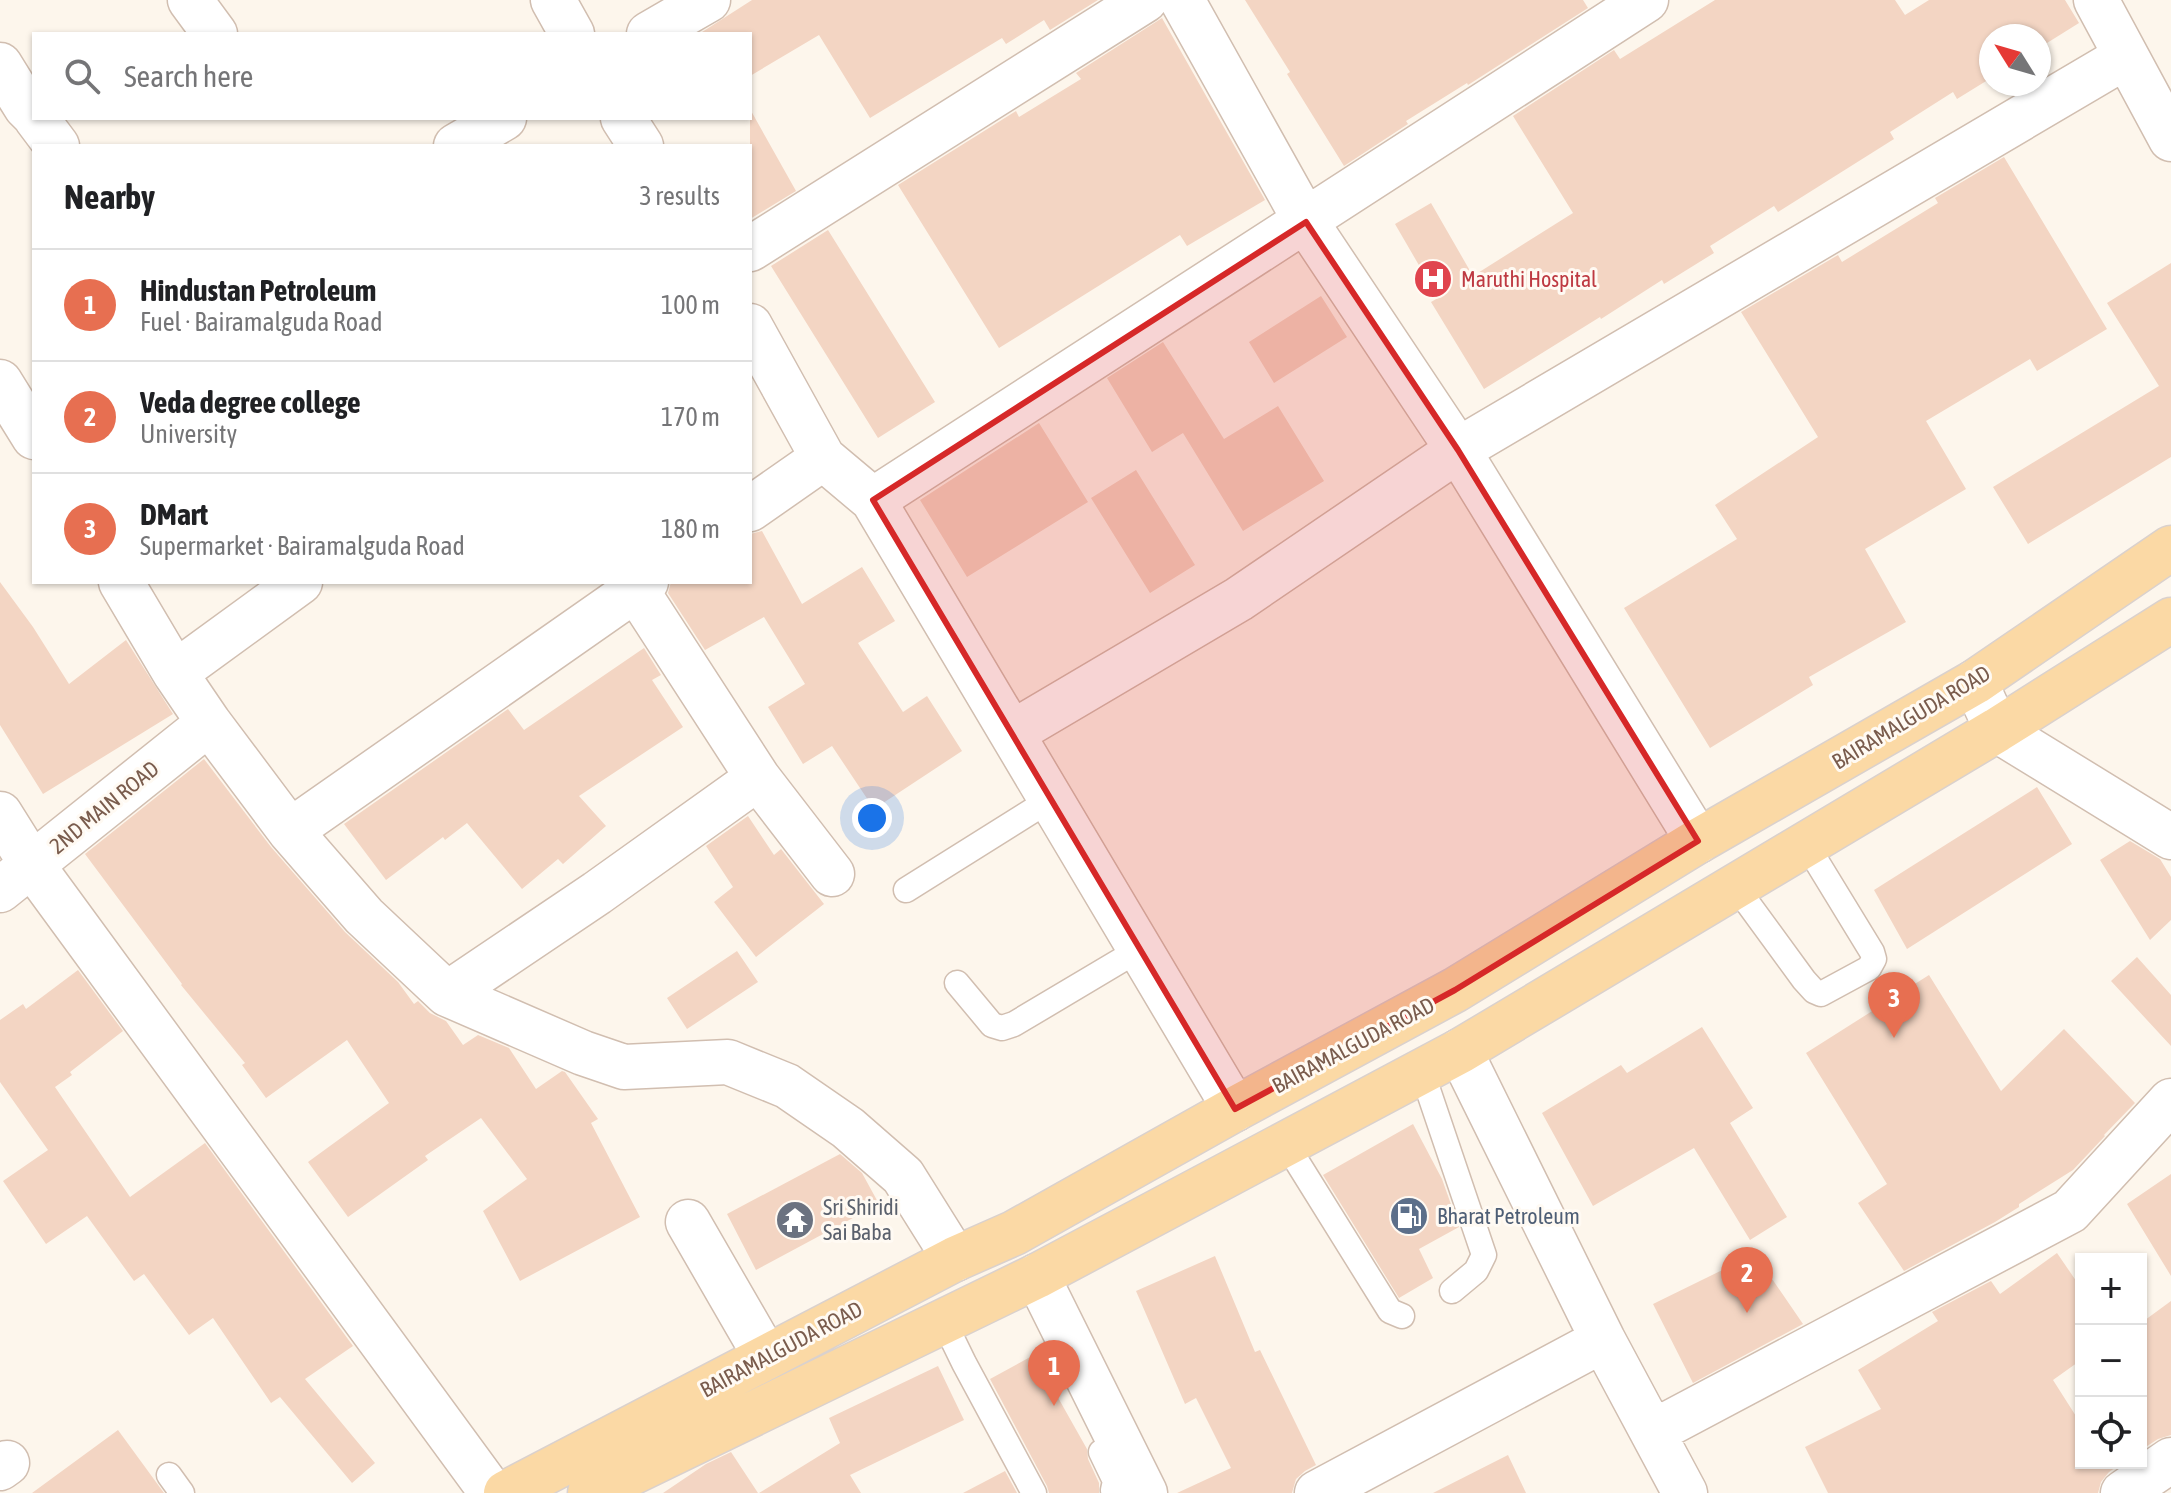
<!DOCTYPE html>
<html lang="en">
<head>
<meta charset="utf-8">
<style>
  body { margin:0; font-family:"Asap Condensed",sans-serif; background:#f2f2f2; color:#202124 }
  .controls { position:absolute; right:24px; bottom:24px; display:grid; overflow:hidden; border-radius:0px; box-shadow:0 2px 6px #0004 }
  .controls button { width:72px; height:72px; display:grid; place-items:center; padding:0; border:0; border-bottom:2px solid #e0e0e0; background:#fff; color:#202124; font:40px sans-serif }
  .compass { position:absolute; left:1979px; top:24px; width:72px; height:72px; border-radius:50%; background:#fff; box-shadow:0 2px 6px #0004; rotate:307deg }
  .you { position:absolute; left:872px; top:818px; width:28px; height:28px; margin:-20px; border:6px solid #fff; border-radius:50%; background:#1a73e8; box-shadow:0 0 0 12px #1a73e833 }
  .badge { display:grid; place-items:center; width:52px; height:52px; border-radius:50%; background:#e76f51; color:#fff; font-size:26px; font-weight:700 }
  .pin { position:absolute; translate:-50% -66px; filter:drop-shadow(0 2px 4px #0008) }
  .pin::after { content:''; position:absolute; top:42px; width:28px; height:24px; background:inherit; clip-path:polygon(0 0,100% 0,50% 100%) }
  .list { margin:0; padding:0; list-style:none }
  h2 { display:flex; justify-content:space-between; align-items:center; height:104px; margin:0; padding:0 32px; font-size:34px }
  h2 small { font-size:26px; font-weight:400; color:#757577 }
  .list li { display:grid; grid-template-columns:52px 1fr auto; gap:24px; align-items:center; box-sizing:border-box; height:112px; padding:0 32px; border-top:2px solid #e0e0e0 }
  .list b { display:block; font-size:30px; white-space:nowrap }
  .list p { margin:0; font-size:26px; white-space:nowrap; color:#757577 }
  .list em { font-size:26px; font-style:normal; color:#757577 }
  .icon { flex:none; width:44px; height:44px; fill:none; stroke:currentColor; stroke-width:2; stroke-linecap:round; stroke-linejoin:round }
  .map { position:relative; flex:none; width:2171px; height:1493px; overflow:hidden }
  .search { position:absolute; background:#fff; box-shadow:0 2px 6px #0004; left:32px; top:32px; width:720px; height:88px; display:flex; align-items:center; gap:20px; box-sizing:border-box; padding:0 28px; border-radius:0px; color:#757577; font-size:30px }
  .panel { position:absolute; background:#fff; box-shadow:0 2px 6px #0004; left:32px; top:144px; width:720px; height:440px; border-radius:0px }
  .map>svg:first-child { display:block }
</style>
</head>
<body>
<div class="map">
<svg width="2171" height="1493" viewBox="0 0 2171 1493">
  <rect width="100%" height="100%" fill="#fdf6ec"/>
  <path fill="#f3d5c3" d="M752,0H1098L1050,30L1044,20L1006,44L1002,38L870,118L819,35L750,76V34H699Z
    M1245,0H1583L1588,8L1468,85L1467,83L1406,121L1408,124L1344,166L1287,74L1290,72Z
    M1715,0H1895L1905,15L1929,0H2065L2079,23L2039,48V36H1991V78L1957,99L1953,92L1890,132L1894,139L1778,212L1774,206L1710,246L1714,253L1664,284L1662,280L1601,319L1600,317L1484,389L1431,302L1438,298L1395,224L1431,203L1473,276L1573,213L1513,116L1614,50L1620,59Z
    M1162,18L1265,200L1187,246L1180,235L999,348L898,185L1016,111L1019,117L1081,79L1076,73Z
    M750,109L796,191L750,219Z
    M2004,157L2107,329L2037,371L2030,359L1926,421L1966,489L1865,549L1906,622L1809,677L1813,685L1710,748L1624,608L1737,539L1715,505L1818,437L1741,312L1838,255L1842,262L1938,203L1935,198Z
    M828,230L935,402L878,438L771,266Z
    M2171,263V457L2028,544L1993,487L2159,386L2107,303Z
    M1321,296L1347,337L1274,383L1249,342Z
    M1163,342L1224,439L1278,406L1324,481L1243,531L1183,433L1152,452L1107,378Z
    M1039,423L1088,502L967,577L920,500Z
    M1136,470L1195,565L1150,593L1091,498Z
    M762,531L802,604L862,567L895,621L858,643L903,712L927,696L962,751L874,809L832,746L803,764L768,707L805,684L764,617L705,650L668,593L671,582H750V534Z
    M0,582L33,627L69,684L126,640L173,714L43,794L0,725Z
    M644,648L661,675L652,680L683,727L579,796L606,826L563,864L558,859L522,889L467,823L445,840L443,837L386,880L344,824L508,709L524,730Z
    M204,759L271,847L345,932L398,982L414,1004L418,1001L430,1013L446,1021L463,1045L478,1035L509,1048L536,1089L562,1071L565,1072L598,1119L591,1123L640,1217L520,1281L483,1211L527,1179L481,1118L425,1156L428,1160L348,1217L308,1162L389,1103L347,1040L266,1098L242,1065L245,1063L181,985L182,984L85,854Z
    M2037,787L2072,844L1907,949L1874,890Z
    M748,816L774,855L781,849L824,904L756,957L714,902L733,887L706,846Z
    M2130,841L2160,859L2171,877V920L2150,940L2100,860Z
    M737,951L758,982L687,1029L667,998Z
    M2137,957L2171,995V1046L2111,981Z
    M78,970L123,1031L70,1072L72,1075L55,1087L130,1197L205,1143L353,1346L305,1379L375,1463L352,1483L280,1397L271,1403L213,1318L189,1335L144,1274L134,1281L87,1216L46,1244L3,1181L48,1150L0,1082V1020L23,1004L26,1009Z
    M1929,975L2001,1091L2064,1029L2135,1103L2104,1135L2105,1136L2073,1170L2019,1204V1207L1995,1222L1904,1271L1858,1203L1887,1184L1806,1053Z
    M1702,1027L1753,1108L1730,1123L1787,1217L1750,1240L1694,1148L1593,1206L1542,1113L1621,1065L1627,1073Z
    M1413,1124L1442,1179L1459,1227L1419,1249L1433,1278L1399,1298L1323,1175Z
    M840,1154L862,1173L879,1204L756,1270L727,1214Z
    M2171,1174V1276L2127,1204Z
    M2057,1253L2081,1288V1360L2053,1380L2081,1424V1463H2122L2109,1472L2101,1482L2098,1493H1828L1805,1447L1881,1409L1858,1370L1938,1321L1932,1312L1991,1281L2000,1294Z
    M1755,1254L1803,1324L1693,1383L1653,1304Z
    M1215,1256L1255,1352L1260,1350L1316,1465L1305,1471L1296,1479L1292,1493H1177L1231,1468L1196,1398L1185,1404L1136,1291Z
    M2171,1301V1435L2158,1439L2141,1450V1323Z
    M1034,1355L1087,1449L1088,1459L1099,1483V1493H1049L1047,1486L990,1379Z
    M938,1366L964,1420L850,1475L861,1493H759L840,1443L829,1418Z
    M118,1430L164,1493H32Z
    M731,1452L758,1493H663L706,1464Z
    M1508,1455L1526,1493H1433Z
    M1005,1471L1017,1493H963Z"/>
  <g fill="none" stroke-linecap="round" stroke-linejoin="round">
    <defs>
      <path id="service" d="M1736,887L1804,980L1814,991L1821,994L1869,968L1874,959L1872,952L1806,844
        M906,890L1051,799
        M957,983L992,1025L1002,1028L1014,1024L1140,949
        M1422,1072L1484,1255L1476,1271L1452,1291
        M1286,1144L1390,1311L1402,1316
        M944,1322L964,1363L1034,1493
        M1101,1452L1115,1481L1113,1490
        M169,1475L182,1493"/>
      <path id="minor" d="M190,0L215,34
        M553,0L572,34
        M1182,0L1306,222L1458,450L1698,841
        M2096,0L2171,139
        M649,34L708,0
        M0,65L26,107L34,115
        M36,118L57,146
        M623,118L641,146
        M456,146L504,118
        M750,249L1145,0
        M750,326L823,458L873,500L1235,1109
        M0,382L34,437
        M873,500L1646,0
        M750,509L823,458
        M121,582L175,673L209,723L290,831L364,916L447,994L597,893L758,778L631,582
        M175,673L300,582
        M1012,733L1239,599L1458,450L2125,57
        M758,778L832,874
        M0,814L32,865L492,1493
        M290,831L646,582
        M0,890L209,723
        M447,994L583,1053L624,1067L728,1062L787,1086L848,1128L903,1176L955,1259
        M1460,1051L1603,1340L1685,1493
        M688,1222L766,1357
        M1037,1276L1145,1493
        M1653,1432L2070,1211L2171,1101
        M0,1468L7,1463
        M1317,1493L1603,1340
        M2123,1493L2171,1460"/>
      <path id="tertiary" d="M1975,682L1997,730L2171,837"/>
      <path id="primary" d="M506,1493L955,1259L1014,1233L1235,1109L1455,990L1698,841L1975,682L2171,548
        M590,1493L1037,1276L1460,1051L1997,730L2171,620"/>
    </defs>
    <use href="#service" stroke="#d1beb0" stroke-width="27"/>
    <use href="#minor" stroke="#d1beb0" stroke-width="47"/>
    <use href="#tertiary" stroke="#d1beb0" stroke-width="47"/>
    <use href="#primary" stroke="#dad1cd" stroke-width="47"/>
    <use href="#service" stroke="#fff" stroke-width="24"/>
    <use href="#minor" stroke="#fff" stroke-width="44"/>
    <use href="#tertiary" stroke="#fff" stroke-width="44"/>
    <use href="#primary" stroke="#fbd9a5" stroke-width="44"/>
  </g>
  <path fill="#d62828" fill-opacity="0.2" stroke="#d62828" stroke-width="6" stroke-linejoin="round" d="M1306,222L1458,450L1698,841L1455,990L1235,1109L873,500Z"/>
  <defs>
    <symbol id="hospital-disc" viewBox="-11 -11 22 22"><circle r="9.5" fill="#e0444e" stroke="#fffaf3"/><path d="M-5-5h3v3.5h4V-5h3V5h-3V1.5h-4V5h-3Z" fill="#fff"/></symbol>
    <symbol id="fuel-disc" viewBox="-11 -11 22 22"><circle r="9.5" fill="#5c6f8a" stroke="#fffaf3"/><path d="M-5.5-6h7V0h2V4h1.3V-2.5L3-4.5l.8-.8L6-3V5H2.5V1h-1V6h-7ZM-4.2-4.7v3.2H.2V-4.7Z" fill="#fff"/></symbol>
    <symbol id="temple-disc" viewBox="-11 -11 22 22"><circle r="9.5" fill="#6b7280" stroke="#fffaf3"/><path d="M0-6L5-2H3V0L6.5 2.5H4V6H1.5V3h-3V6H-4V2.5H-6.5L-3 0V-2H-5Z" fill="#fff"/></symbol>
  </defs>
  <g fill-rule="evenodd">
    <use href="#hospital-disc" x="1411" y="257" width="44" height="44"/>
    <use href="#fuel-disc" x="1387" y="1194" width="44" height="44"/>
    <use href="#temple-disc" x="773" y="1198" width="44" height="44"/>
  </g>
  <g text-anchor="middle" stroke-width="6" stroke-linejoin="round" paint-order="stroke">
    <g font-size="22" fill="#be3a42" stroke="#fffaf3" text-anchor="start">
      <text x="1461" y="287">Maruthi Hospital</text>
    </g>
    <g font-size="22" fill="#7a5c4d" stroke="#fffaf3">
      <text transform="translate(1911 717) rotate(-31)" y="8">BAIRAMALGUDA ROAD</text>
      <text transform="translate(104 807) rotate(-39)" y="8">2ND MAIN ROAD</text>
      <text transform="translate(1353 1045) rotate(-28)" y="8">BAIRAMALGUDA ROAD</text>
      <text transform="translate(781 1349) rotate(-28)" y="8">BAIRAMALGUDA ROAD</text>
    </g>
    <g font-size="22" fill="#5b616d" stroke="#fffaf3" text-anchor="start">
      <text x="823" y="1215">Sri Shiridi<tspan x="823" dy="25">Sai Baba</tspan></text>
    </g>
    <g font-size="22" fill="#4e5e75" stroke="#fffaf3" text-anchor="start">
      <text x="1437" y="1224">Bharat Petroleum</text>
    </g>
  </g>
</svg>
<div class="controls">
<button>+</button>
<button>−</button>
<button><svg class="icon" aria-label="locate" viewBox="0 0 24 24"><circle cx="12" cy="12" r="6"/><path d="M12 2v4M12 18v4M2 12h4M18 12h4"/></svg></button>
</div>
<svg class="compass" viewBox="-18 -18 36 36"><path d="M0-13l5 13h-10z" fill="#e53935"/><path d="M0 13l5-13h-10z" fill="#757577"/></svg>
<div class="you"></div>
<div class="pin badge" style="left:1054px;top:1406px">1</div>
<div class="pin badge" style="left:1747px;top:1313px">2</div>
<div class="pin badge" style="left:1894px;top:1038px">3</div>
<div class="search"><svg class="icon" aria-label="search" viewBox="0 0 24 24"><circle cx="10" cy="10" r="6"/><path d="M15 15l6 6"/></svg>Search here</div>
<section class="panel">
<h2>Nearby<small>3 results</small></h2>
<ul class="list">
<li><span class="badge">1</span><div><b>Hindustan Petroleum</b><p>Fuel · Bairamalguda Road</p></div><em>100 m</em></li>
<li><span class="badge">2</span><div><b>Veda degree college</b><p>University</p></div><em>170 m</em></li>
<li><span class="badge">3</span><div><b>DMart</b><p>Supermarket · Bairamalguda Road</p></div><em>180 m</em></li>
</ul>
</section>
</div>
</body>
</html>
